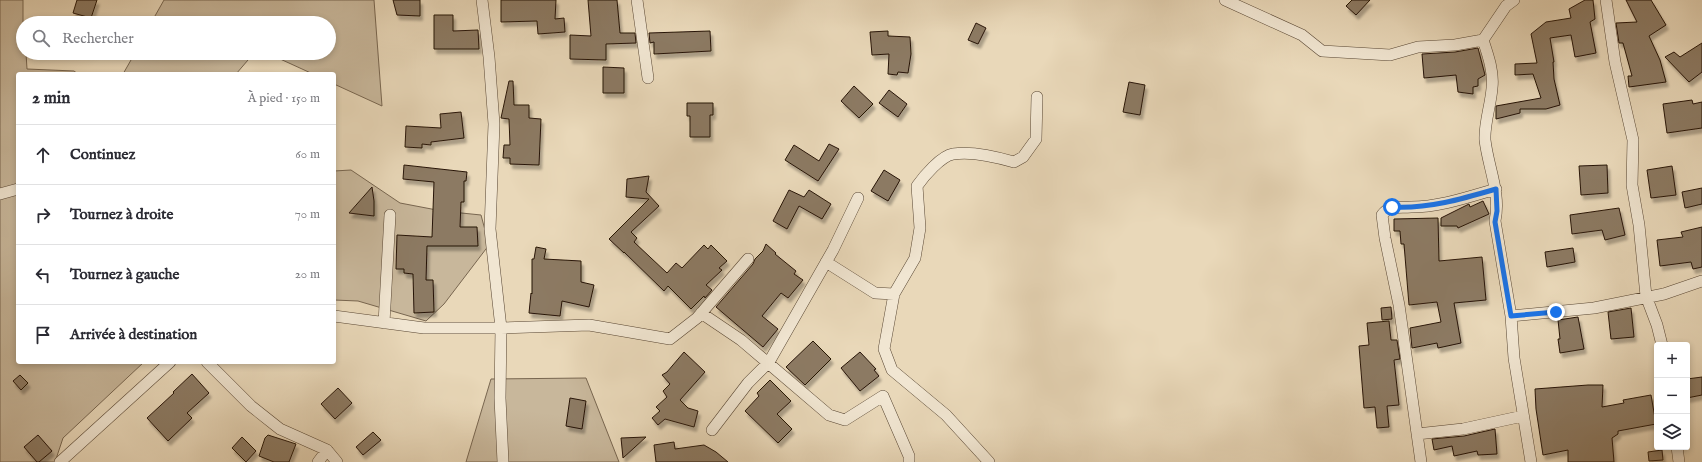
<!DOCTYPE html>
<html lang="fr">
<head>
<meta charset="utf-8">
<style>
  body { margin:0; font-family:"IM FELL English",serif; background:#f2f2f3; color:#2b2b33 }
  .controls { position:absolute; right:12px; bottom:12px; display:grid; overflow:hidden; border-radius:4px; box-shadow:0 2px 6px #0003 }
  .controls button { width:36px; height:36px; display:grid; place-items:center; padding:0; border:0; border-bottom:1px solid #e1e1e2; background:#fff; color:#2b2b33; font:20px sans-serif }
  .stop { position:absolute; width:12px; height:12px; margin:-9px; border:3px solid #1a73e8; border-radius:50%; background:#fff }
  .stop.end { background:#1a73e8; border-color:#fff; box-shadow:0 1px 4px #0008 }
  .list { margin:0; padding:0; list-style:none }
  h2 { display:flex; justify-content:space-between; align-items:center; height:52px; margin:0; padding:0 16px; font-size:17px }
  h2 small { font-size:13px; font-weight:400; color:#7c7c81 }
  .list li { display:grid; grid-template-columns:26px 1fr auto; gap:12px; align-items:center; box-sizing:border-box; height:60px; padding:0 16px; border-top:1px solid #e1e1e2 }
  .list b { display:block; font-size:15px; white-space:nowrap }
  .list em { font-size:13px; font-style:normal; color:#7c7c81 }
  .icon { flex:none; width:22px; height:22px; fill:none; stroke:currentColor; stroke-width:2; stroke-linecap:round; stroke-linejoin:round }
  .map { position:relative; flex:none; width:1702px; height:462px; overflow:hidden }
  .search { position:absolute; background:#fff; box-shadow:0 2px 6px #0003; left:16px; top:16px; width:320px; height:44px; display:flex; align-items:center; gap:10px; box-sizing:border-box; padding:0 14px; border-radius:22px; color:#7c7c81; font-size:15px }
  .panel { position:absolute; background:#fff; box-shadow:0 2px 6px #0003; left:16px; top:72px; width:320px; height:292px; border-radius:4px }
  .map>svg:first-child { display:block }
</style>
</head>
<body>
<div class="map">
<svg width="1702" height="462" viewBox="0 0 1702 462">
  <defs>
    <filter id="shadow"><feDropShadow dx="2.5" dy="4.5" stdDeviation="1" flood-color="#0004"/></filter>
  </defs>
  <rect width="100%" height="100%" fill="#e9d8b9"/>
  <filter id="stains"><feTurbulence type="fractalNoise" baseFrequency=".005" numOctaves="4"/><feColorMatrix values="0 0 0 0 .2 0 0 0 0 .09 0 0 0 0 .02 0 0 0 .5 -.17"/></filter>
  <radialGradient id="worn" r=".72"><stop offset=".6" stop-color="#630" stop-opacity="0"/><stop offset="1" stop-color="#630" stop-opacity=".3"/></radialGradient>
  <path fill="#c8b79b" stroke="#786650" d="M0,0H23V53H26L27,69L74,71L78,74H18V362H144L63,438L55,462H0Z
    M164,0H374L382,106L334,84V74H313L267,53H329V23H151Z
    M135,53H254L236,74H123Z
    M351,170L400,203L442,211L481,215L489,245L444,304L426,321L358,301L334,300V171Z
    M586,378L619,462H466L491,379Z"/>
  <path fill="#8c7a63" stroke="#271506" filter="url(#shadow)" d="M77,0H97L91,18L73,13Z
    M393,0H420V16L397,15Z
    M501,0H556L555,19L564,18L565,32L538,34L537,21L501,22Z
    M588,0H617L620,33H635L636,43L606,44V60L570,59V35L591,36Z
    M1352,0H1370L1356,15L1346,6Z
    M1585,0H1593L1595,19L1590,22L1596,53L1575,57L1571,35L1550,38L1554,62H1553L1554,79L1560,105L1546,109H1520V113L1496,119V106L1541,98L1533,74L1515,75V64L1537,63L1531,34L1546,22L1571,18L1569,9Z
    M1626,0H1651L1666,25L1649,36L1660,60L1666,82L1629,87L1628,76H1632L1623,43H1619L1616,23L1637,22Z
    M434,15H453V31L478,30L479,49H434Z
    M976,23L986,28L978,44L968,40Z
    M710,31L711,51L654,54V42L650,43L649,33Z
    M888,31V36L910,37L911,54L908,73L898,72L897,75L888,74L889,54L872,55L870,32Z
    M1702,43V72L1689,82L1665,57L1674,52L1680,57Z
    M1478,48L1485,75L1478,79V86L1473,87V94L1458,92L1456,75L1424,78L1422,54L1455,52Z
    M603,67L624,68V93H603Z
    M509,81H513L514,105H529V118L541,119L539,165L510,164V158H503L504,145H510L509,119L501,118Z
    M1129,82L1145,85L1140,115L1123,112Z
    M854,86L873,104L859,118L841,101Z
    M889,90L907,104L898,117L879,103Z
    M1692,100L1693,104L1702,102V128L1667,133L1663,104Z
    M687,103H713V115H710V137H690V116H687Z
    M461,112L464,138L431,142V145L422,144V148L405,147L406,126L441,128L440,114Z
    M829,144L839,149L818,181L785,160L794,145L819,161Z
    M404,165L467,172L466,181H464V202H461L460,227H477L478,246H427L426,280H433L434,312L414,313L413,274L404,273V269H396L397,235L432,237L434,182L403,179Z
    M1607,165L1608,193L1581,195L1579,166Z
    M1672,166L1676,195L1651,198L1647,170Z
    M884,170L900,180L888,201L871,191Z
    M649,176L646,192L659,206L631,232L637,238L634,242L667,273L676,263L682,268L704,245L708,249L711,245L727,261L719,268L722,270L706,285L712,290L705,298L704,296L691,309L668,286L664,291L624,252V253L609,239L649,199L626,197L627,179Z
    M372,187L374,201V216L349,213Z
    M1702,188V204L1685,208L1682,192Z
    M789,190L804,197L809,190L831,204L822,219L799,206L787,229L773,221Z
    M1483,201L1489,214L1458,228L1457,226H1441V218L1469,204L1470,207Z
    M1619,208L1625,235L1605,240L1602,230L1572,234L1570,215Z
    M1438,218L1439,261L1482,257L1486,300L1454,303L1461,343L1438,348L1437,343L1412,348L1410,328L1441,322L1437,302L1409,305L1404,244H1401L1400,231H1394V219Z
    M1702,227V267L1693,269L1691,262L1660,266L1657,240L1683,237L1681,232Z
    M766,244L776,253L775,254L796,271L794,274L803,280L788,298L781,293L762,316L778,329L763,347L716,307L753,264L755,259L763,251Z
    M536,247L546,249L544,259L581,261V282L594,285L589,307L562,301L560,316L529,313L531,293L532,294V259H534Z
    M1573,248L1575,262L1547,267L1545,252Z
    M1391,307L1392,319L1382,320L1381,308Z
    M1631,308L1634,337L1611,339L1608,312Z
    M1578,317L1584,349L1560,353L1558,339H1560L1558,320Z
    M1389,321L1391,340H1397L1400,359L1394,360L1399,405L1387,406L1389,427L1377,428L1375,407L1364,408L1359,346L1369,345L1367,323Z
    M813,341L831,359L805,385L786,367Z
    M684,352L705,372L680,400L688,408L698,411L694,427L665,419L658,425L652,418L660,411L656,407L667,397L663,391L670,384L662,375L667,372Z
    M860,352L876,369L874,370L879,376L860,391L841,368Z
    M192,374L209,393L187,413L192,418L168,441L147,418L174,393L173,392Z
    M20,375L28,383L21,390L13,381Z
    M1702,377V395L1687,398V379Z
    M770,380L791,401L777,414L792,429L778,443L745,411L759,396L757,393Z
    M1588,385H1603L1602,407L1624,403L1623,400L1651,395L1656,424L1618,431V434L1612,438L1614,462H1568V450L1543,455L1536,409L1535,389Z
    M338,388L352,403L335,419L321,404Z
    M570,398L586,401L582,429L566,426Z
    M1495,429L1497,454L1478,455L1477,451L1454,456L1452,446L1434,450L1432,439L1464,436Z
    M373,432L381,440L363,455L356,447Z
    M38,435L52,451L39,462H37L24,447Z
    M268,435L296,444L289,462H274L259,456L265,438Z
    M242,437L256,451L246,462L232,448Z
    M646,437L623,458L621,438Z
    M674,442L675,449L704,445L716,452L728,462H656L654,445Z
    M1662,450L1663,460L1649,461L1648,452Z"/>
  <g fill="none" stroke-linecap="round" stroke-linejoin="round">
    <defs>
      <path id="minor" d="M637,0L648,78
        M1225,0L1302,35L1322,51L1390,55L1418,47L1455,45L1483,40L1506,6L1514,0
        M1606,0L1615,62L1633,140L1632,185L1639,225L1646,296L1657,325L1662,345
        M1483,40C1488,55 1494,72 1492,88C1491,104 1484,124 1485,140C1488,167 1501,193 1495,221L1511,316L1514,358L1531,462
        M0,194L18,189
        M826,262L875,293L894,294
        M701,313L741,340L829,415L845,420L883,396L909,456V462
        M334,316L424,328H501L490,229L494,124L489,57L482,0
        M1511,316L1594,308L1664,294L1702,281
        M384,323L390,215
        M207,362L251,406L280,429L327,450L337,462
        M712,430L748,383L769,362L833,250L858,198
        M1417,434L1463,429L1523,416
        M1677,447L1679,462
        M60,462L170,362
        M318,462L327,450
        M503,462L500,398L501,328L589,325L670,339L697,318L748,259
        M989,462L946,415L892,370L884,349L894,294L915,258L920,228L917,186C924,176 941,156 953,154C971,151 997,157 1014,162L1023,157L1036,139L1037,97
        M1421,462L1399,305L1385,238L1382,215C1389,205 1399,208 1411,207C1440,207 1468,197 1496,189"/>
    </defs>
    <use href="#minor" stroke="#584633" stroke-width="12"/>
    <use href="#minor" stroke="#f1e6d2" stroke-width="11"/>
  </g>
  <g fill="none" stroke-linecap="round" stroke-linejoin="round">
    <path stroke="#1a73e8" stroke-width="5" d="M1392,207C1428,209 1462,199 1496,189L1497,211L1495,222L1511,316L1556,312"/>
  </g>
  <rect width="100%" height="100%" filter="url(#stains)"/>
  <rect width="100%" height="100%" fill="url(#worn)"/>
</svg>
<div class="controls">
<button>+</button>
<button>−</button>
<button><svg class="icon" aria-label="layers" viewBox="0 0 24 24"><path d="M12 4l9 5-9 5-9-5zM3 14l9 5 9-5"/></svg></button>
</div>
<div class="stop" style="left:1392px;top:207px"></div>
<div class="stop end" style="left:1556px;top:312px"></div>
<div class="search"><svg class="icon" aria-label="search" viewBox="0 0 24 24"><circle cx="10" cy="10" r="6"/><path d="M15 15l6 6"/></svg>Rechercher</div>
<section class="panel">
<h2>2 min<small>À pied · 150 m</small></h2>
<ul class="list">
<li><svg class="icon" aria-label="ahead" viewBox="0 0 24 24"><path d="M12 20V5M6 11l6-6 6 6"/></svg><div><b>Continuez</b></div><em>60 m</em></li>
<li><svg class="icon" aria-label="right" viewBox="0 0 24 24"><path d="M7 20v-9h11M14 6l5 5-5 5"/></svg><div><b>Tournez à droite</b></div><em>70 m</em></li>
<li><svg class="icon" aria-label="left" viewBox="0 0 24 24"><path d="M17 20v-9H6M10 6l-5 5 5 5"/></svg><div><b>Tournez à gauche</b></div><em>20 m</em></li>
<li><svg class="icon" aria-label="arrive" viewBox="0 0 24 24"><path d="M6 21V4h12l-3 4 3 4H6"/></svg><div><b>Arrivée à destination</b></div></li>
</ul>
</section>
</div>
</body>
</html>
